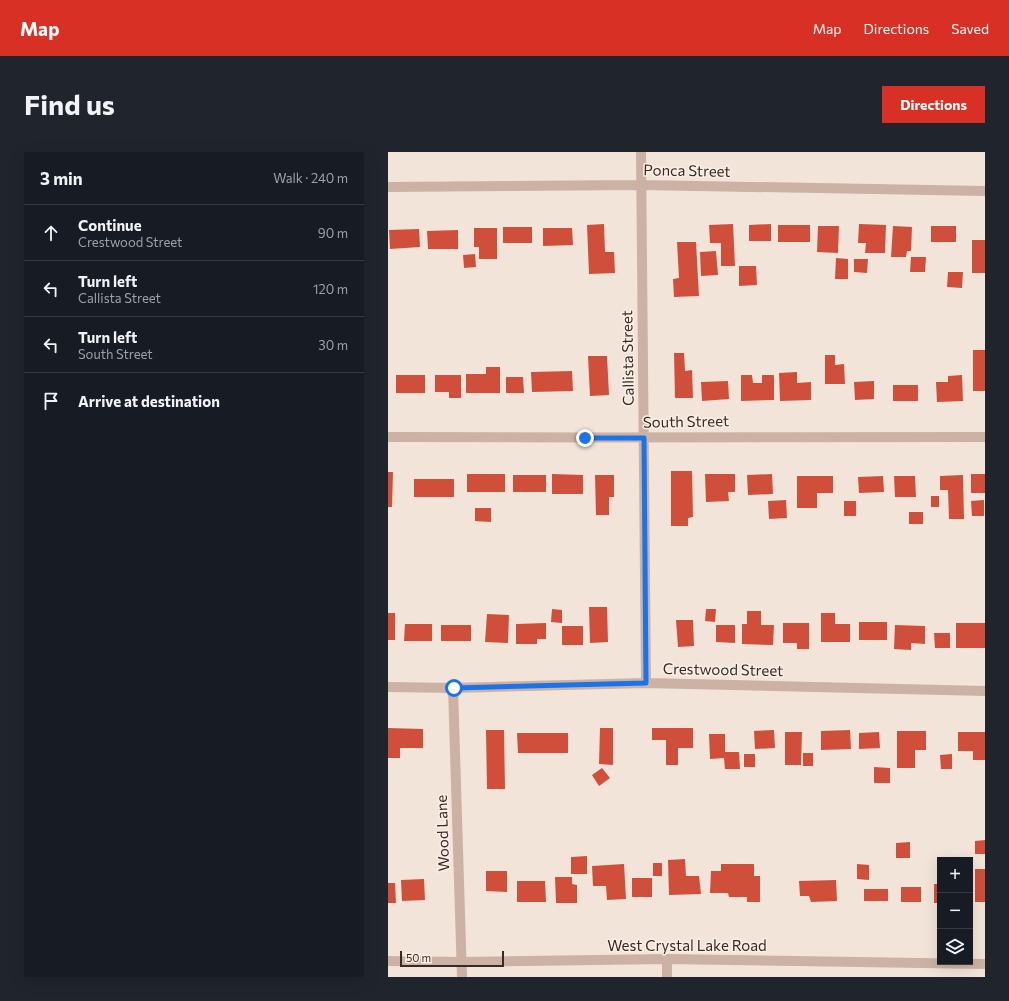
<!DOCTYPE html>
<html lang="en">
<head>
<meta charset="utf-8">
<style>
  body { margin:0; font-family:Commissioner,sans-serif; background:#20242c; color:#f1f3f6 }
  .controls { position:absolute; right:12px; bottom:12px; display:grid; overflow:hidden; border-radius:0px; box-shadow:0 4px 16px #0002 }
  .controls button { width:36px; height:36px; display:grid; place-items:center; padding:0; border:0; border-bottom:1px solid #363941; background:#171b24; color:#f1f3f6; font:20px sans-serif }
  .scale { position:absolute; left:12px; bottom:10px; width:104px; box-sizing:border-box; padding-left:4px; border:2px solid #372a26; border-top:0; font-size:11px; line-height:14px; white-space:nowrap; color:#372a26; -webkit-text-stroke:3px #fbefe5; paint-order:stroke }
  .stop { position:absolute; width:12px; height:12px; margin:-9px; border:3px solid #1a73e8; border-radius:50%; background:#fff }
  .stop.end { background:#1a73e8; border-color:#fff; box-shadow:0 1px 4px #0008 }
  .list { margin:0; padding:0; list-style:none }
  h2 { display:flex; justify-content:space-between; align-items:center; height:52px; margin:0; padding:0 16px; font-size:17px }
  h2 small { font-size:13px; font-weight:400; color:#9ea1a6 }
  .list li { display:grid; grid-template-columns:26px 1fr auto; gap:12px; align-items:center; box-sizing:border-box; height:56px; padding:0 16px; border-top:1px solid #363941 }
  .list b { display:block; font-size:15px; white-space:nowrap }
  .list p { margin:0; font-size:13px; white-space:nowrap; color:#9ea1a6 }
  .list em { font-size:13px; font-style:normal; color:#9ea1a6 }
  .icon { flex:none; width:22px; height:22px; fill:none; stroke:currentColor; stroke-width:2; stroke-linecap:round; stroke-linejoin:round }
  .map { position:relative; flex:none; width:597px; height:825px; overflow:hidden; border-radius:0px }
  header { display:flex; align-items:center; gap:24px; box-sizing:border-box; height:56px; padding:0 20px; background:#d93025; color:#fff }
  header strong { font-size:19px }
  nav { display:flex; gap:22px; margin-inline-start:auto; font-size:14px }
  .intro { display:flex; align-items:center; justify-content:space-between; box-sizing:border-box; height:96px; padding:0 24px }
  h1 { margin:0; font-size:28px }
  .button { padding:10px 18px; border-radius:0px; background:#d93025; color:#fff; font-size:14px; font-weight:700 }
  main { display:flex; gap:24px; padding:0 24px }
  aside { flex:1; background:#171b24; border-radius:0px; box-shadow:0 4px 16px #0002 }
  .map>svg:first-child { display:block }
</style>
</head>
<body>
<header>
<strong>Map</strong>
<nav><a>Map</a><a>Directions</a><a>Saved</a></nav>
</header>
<div class="intro"><h1>Find us</h1><a class="button">Directions</a></div>
<main>
<aside>
<h2>3 min<small>Walk · 240 m</small></h2>
<ul class="list">
<li><svg class="icon" aria-label="ahead" viewBox="0 0 24 24"><path d="M12 20V5M6 11l6-6 6 6"/></svg><div><b>Continue</b><p>Crestwood Street</p></div><em>90 m</em></li>
<li><svg class="icon" aria-label="left" viewBox="0 0 24 24"><path d="M17 20v-9H6M10 6l-5 5 5 5"/></svg><div><b>Turn left</b><p>Callista Street</p></div><em>120 m</em></li>
<li><svg class="icon" aria-label="left" viewBox="0 0 24 24"><path d="M17 20v-9H6M10 6l-5 5 5 5"/></svg><div><b>Turn left</b><p>South Street</p></div><em>30 m</em></li>
<li><svg class="icon" aria-label="arrive" viewBox="0 0 24 24"><path d="M6 21V4h12l-3 4 3 4H6"/></svg><div><b>Arrive at destination</b></div></li>
</ul>
</aside>
<div class="map">
<svg width="597" height="825" viewBox="0 0 597 825">
  <rect width="100%" height="100%" fill="#f3e4d9"/>
  <path fill="#d04f3a" d="M216,72L217,100H226L227,121L201,122L199,73Z
    M345,72L347,114H333V91H322L321,73Z
    M383,72V89H361V73Z
    M471,72L498,73L497,101H477L478,91H470Z
    M390,73H422V90H390Z
    M430,74H451L450,101L429,100Z
    M505,74L524,75L523,99H519L518,105H503Z
    M543,74H568V90H543Z
    M115,75H144V91H115Z
    M86,76H109V107H91V95H86Z
    M155,76H184L185,93L155,94Z
    M31,77L32,95L2,97L1,78Z
    M70,78V97H40L39,79Z
    M584,88H597V121H584Z
    M289,90H308L311,144L286,145L285,127L291,126Z
    M328,99L330,123L313,124L312,100Z
    M87,102L88,115L76,116L75,103Z
    M523,105H538L537,120H522Z
    M448,106L460,107V127H447Z
    M466,107H480L479,121L466,120Z
    M351,114H368L369,133L351,134Z
    M560,120H575L574,136L559,135Z
    M585,198H597V239H585Z
    M286,201H296L297,219L304,218L305,246H287Z
    M437,203H447V213L456,212L457,232H437Z
    M200,204H219L221,243L202,244Z
    M98,215H112V241H78V222H98Z
    M184,219L185,239L144,240L143,220Z
    M409,220V231L423,230V248L392,249L391,221Z
    M8,223H37V241H8Z
    M47,223H73V246H61V240H47Z
    M353,223H364L365,231H374V223H386V248L353,249Z
    M574,223L575,249L549,250L548,230H560V224Z
    M118,225H135L136,241H118Z
    M340,229L341,247L314,249L313,230Z
    M486,229V247L467,248L466,230Z
    M505,233H530V249H505Z
    M283,319H304L305,365L300,366V374H283Z
    M0,320H5L4,355H0Z
    M79,322H117V340H79Z
    M164,322L195,323V342H164Z
    M317,322H347V340H340L341,349L318,350Z
    M384,322L385,342L360,343L359,323Z
    M583,322H597V341H583Z
    M125,323H158V340H125Z
    M207,323H226V345H221V363H208Z
    M575,323L576,367H561L560,338H552V324Z
    M409,324H445V341H429V356H409Z
    M495,324L496,340L471,341L470,325Z
    M506,324H527L528,345H507Z
    M26,327H66V345H26Z
    M543,344H551V355H543Z
    M398,348L399,366L381,367L380,349Z
    M596,348V364H584L583,349Z
    M456,349H468V364H456Z
    M87,356H103V370L87,369Z
    M521,360H535V372H521Z
    M201,455H219L220,490L202,491Z
    M164,457L174,458V471L163,470Z
    M318,457H328L327,470L317,469Z
    M359,459H373V473H386L385,493L354,492V472H359Z
    M0,461H7V488H0Z
    M433,461H447V472H462V490H433Z
    M99,462L121,463L120,491L97,490Z
    M288,468H305L306,494L290,495Z
    M471,470H499V488H471Z
    M158,471V487H149V492H128V472Z
    M395,471H421V497H409V491H395Z
    M568,471H597V496H568Z
    M17,472H44V489H16Z
    M53,473H83V489H53Z
    M328,473H347V491L328,490Z
    M507,473L537,474V492L523,491V498L506,497Z
    M174,474H195V493H174Z
    M546,481H562V496H547Z
    M0,576L35,577V596H12V606H0Z
    M212,576H225V613L211,612Z
    M264,576H305V596H290V613H278V588H264Z
    M98,578H116L117,637H99Z
    M386,578L387,596L367,597L366,579Z
    M462,578L463,597L433,598V579Z
    M509,579H538V598H527V616H509Z
    M397,580H414L413,613H397Z
    M491,580L492,596L471,597V581Z
    M570,580H597V608H585V599H570Z
    M129,581H180V601H130Z
    M321,582H337V600H351L352,617H337L336,606L322,607Z
    M415,601H425V614H415Z
    M356,602H367V615H356Z
    M564,602V617H553L552,603Z
    M486,615L502,616V631H486Z
    M214,616L222,626L211,634L204,623Z
    M597,688V702H587V689Z
    M522,690V706H508V691Z
    M199,704V722H183V705Z
    M297,707L298,724H311L313,742L281,743L280,708Z
    M265,711H274V724H265Z
    M236,712L238,747L219,748L218,734H205L204,714Z
    M333,712H366V724H372V750H359V745H341L340,741H322L323,719H333Z
    M469,712L481,713V728L469,727Z
    M587,717H597V750H587Z
    M98,719H119V740L98,739Z
    M167,725H184V732L189,733V751H168Z
    M244,726H264V745H244Z
    M36,727L37,748L14,749L13,728Z
    M448,728L449,749L423,750L421,744H412L411,729Z
    M129,729H157L158,750H129Z
    M0,731H7L8,751H0Z
    M546,732H552V751H546Z
    M513,735H533V750H513Z
    M476,737H500V749H476Z"/>
  <g fill="none" stroke-linecap="round" stroke-linejoin="round">
    <path stroke="#ccb2a4" stroke-width="10" d="M253,0L258,531
      M0,35L253,33L597,39
      M0,285C199,286 398,285 597,285
      M0,535L65,536L258,531L597,539
      M65,536L74,825
      M279,825V807"/>
    <path stroke="#ccb2a4" stroke-width="10" d="M0,809L73,810L279,807L597,812"/>
  </g>
  <g fill="none" stroke-linecap="round" stroke-linejoin="round">
    <path stroke="#1a73e8" stroke-width="5" d="M66,536L258,531L256,286H197"/>
  </g>
  <g text-anchor="middle" stroke-width="3" stroke-linejoin="round" paint-order="stroke">
    <g font-size="15" fill="#372a26" stroke="#fbefe5">
      <text transform="translate(299 19) rotate(1)" y="5">Ponca Street</text>
      <text transform="translate(240 206) rotate(-91)" y="5">Callista Street</text>
      <text transform="translate(298 270) rotate(-1)" y="5">South Street</text>
      <text transform="translate(335 518) rotate(1)" y="5">Crestwood Street</text>
      <text transform="translate(55 681) rotate(-92)" y="5">Wood Lane</text>
      <text x="299" y="799">West Crystal Lake Road</text>
    </g>
  </g>
</svg>
<div class="controls">
<button>+</button>
<button>−</button>
<button><svg class="icon" aria-label="layers" viewBox="0 0 24 24"><path d="M12 4l9 5-9 5-9-5zM3 14l9 5 9-5"/></svg></button>
</div>
<div class="scale">50 m</div>
<div class="stop" style="left:66px;top:536px"></div>
<div class="stop end" style="left:197px;top:286px"></div>
</div>
</main>
</body>
</html>
